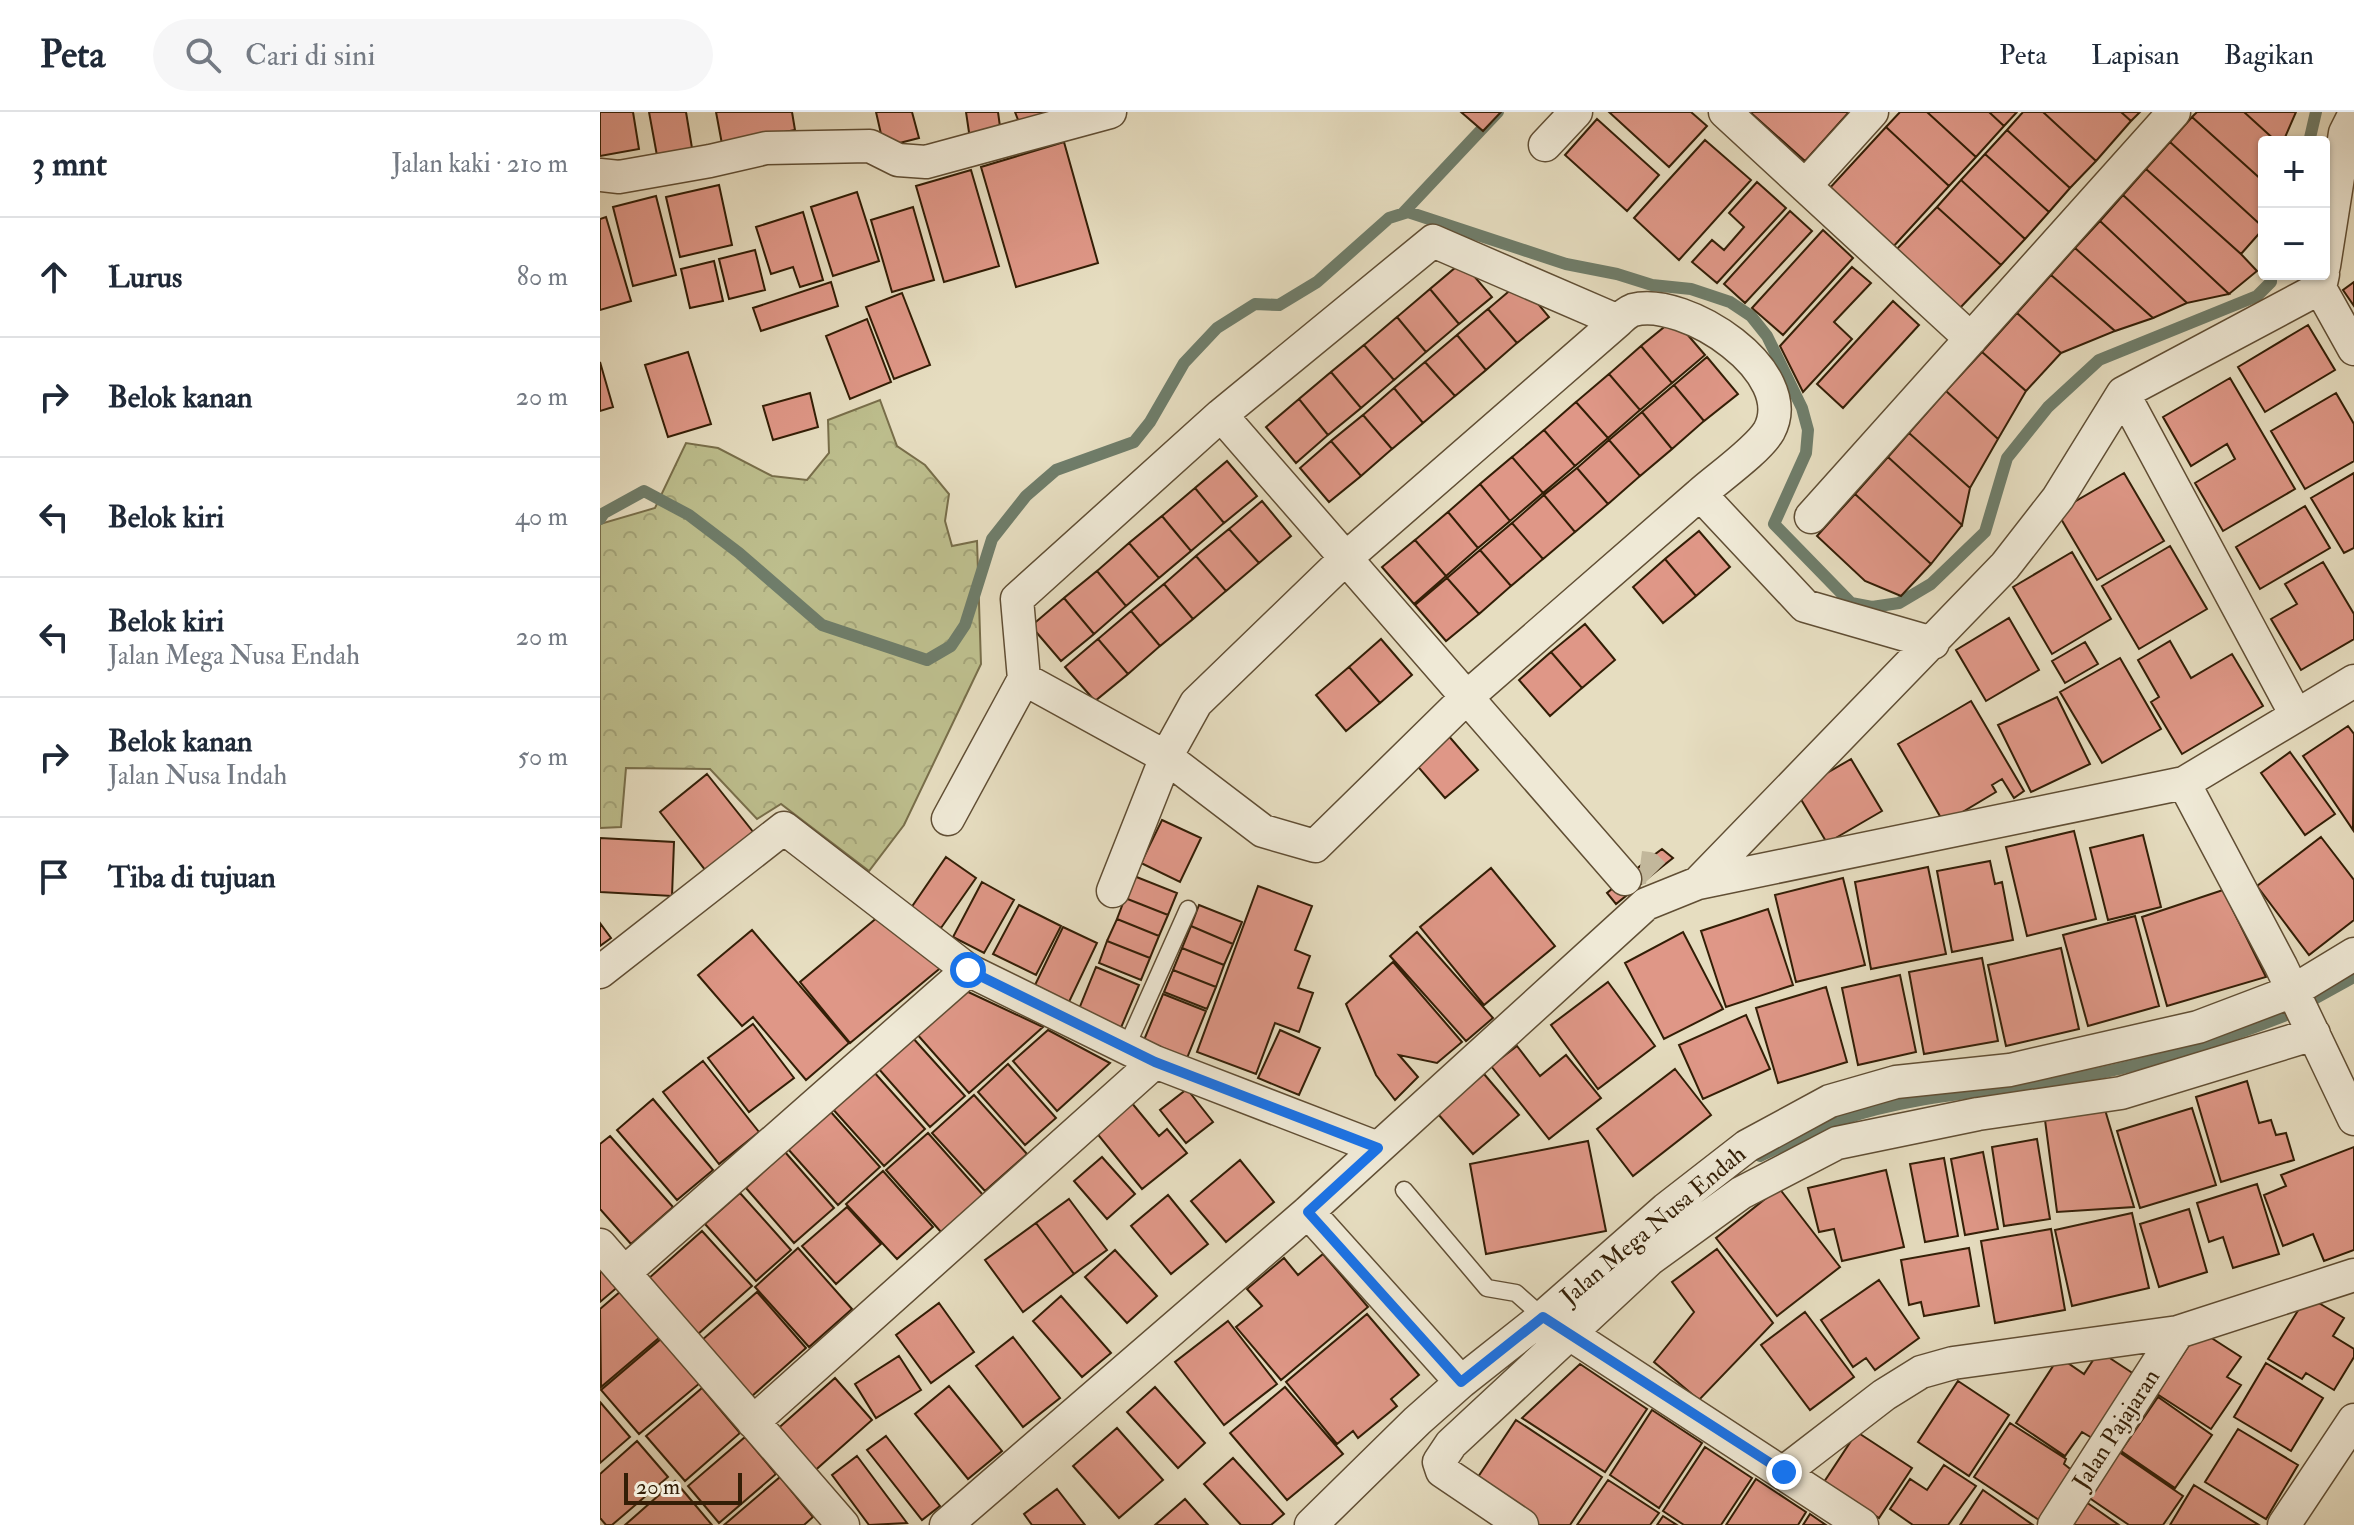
<!DOCTYPE html>
<html lang="id">
<head>
<meta charset="utf-8">
<style>
  body { margin:0; font-family:"IM FELL Double Pica",serif; background:#f6f6f7; color:#1f2937 }
  .controls { position:absolute; right:24px; top:24px; display:grid; overflow:hidden; border-radius:8px; box-shadow:0 2px 6px #0004 }
  .controls button { width:72px; height:72px; display:grid; place-items:center; padding:0; border:0; border-bottom:2px solid #e0e1e3; background:#fff; color:#1f2937; font:40px sans-serif }
  .scale { position:absolute; left:24px; bottom:20px; width:118px; box-sizing:border-box; padding-left:8px; border:4px solid #331e06; border-top:0; font-size:22px; line-height:28px; white-space:nowrap; color:#331e06; -webkit-text-stroke:6px #efe9d6; paint-order:stroke }
  .stop { position:absolute; width:24px; height:24px; margin:-18px; border:6px solid #1a73e8; border-radius:50%; background:#fff }
  .stop.end { background:#1a73e8; border-color:#fff; box-shadow:0 2px 8px #0008 }
  .list { margin:0; padding:0; list-style:none }
  h2 { display:flex; justify-content:space-between; align-items:center; height:104px; margin:0; padding:0 32px; font-size:34px }
  h2 small { font-size:26px; font-weight:400; color:#747a83 }
  .list li { display:grid; grid-template-columns:52px 1fr auto; gap:24px; align-items:center; box-sizing:border-box; height:120px; padding:0 32px; border-top:2px solid #e0e1e3 }
  .list b { display:block; font-size:30px; white-space:nowrap }
  .list p { margin:0; font-size:26px; white-space:nowrap; color:#747a83 }
  .list em { font-size:26px; font-style:normal; color:#747a83 }
  .icon { flex:none; width:44px; height:44px; fill:none; stroke:currentColor; stroke-width:2; stroke-linecap:round; stroke-linejoin:round }
  .map { position:relative; flex:none; width:1754px; height:1413px; overflow:hidden }
  header { display:flex; align-items:center; gap:48px; box-sizing:border-box; height:112px; padding:0 40px; background:#fff; border-bottom:2px solid #e0e1e3 }
  header strong { font-size:38px }
  nav { display:flex; gap:44px; margin-inline-start:auto; font-size:28px }
  .search { width:560px; height:72px; background:#f6f6f7; display:flex; align-items:center; gap:20px; box-sizing:border-box; padding:0 28px; border-radius:44px; color:#747a83; font-size:30px }
  main { display:flex }
  aside { flex:1; background:#fff }
  .map>svg:first-child { display:block }
</style>
</head>
<body>
<header>
<strong>Peta</strong>
<div class="search"><svg class="icon" aria-label="search" viewBox="0 0 24 24"><circle cx="10" cy="10" r="6"/><path d="M15 15l6 6"/></svg>Cari di sini</div>
<nav><a>Peta</a><a>Lapisan</a><a>Bagikan</a></nav>
</header>
<main>
<aside>
<h2>3 mnt<small>Jalan kaki · 210 m</small></h2>
<ul class="list">
<li><svg class="icon" aria-label="ahead" viewBox="0 0 24 24"><path d="M12 20V5M6 11l6-6 6 6"/></svg><div><b>Lurus</b></div><em>80 m</em></li>
<li><svg class="icon" aria-label="right" viewBox="0 0 24 24"><path d="M7 20v-9h11M14 6l5 5-5 5"/></svg><div><b>Belok kanan</b></div><em>20 m</em></li>
<li><svg class="icon" aria-label="left" viewBox="0 0 24 24"><path d="M17 20v-9H6M10 6l-5 5 5 5"/></svg><div><b>Belok kiri</b></div><em>40 m</em></li>
<li><svg class="icon" aria-label="left" viewBox="0 0 24 24"><path d="M17 20v-9H6M10 6l-5 5 5 5"/></svg><div><b>Belok kiri</b><p>Jalan Mega Nusa Endah</p></div><em>20 m</em></li>
<li><svg class="icon" aria-label="right" viewBox="0 0 24 24"><path d="M7 20v-9h11M14 6l5 5-5 5"/></svg><div><b>Belok kanan</b><p>Jalan Nusa Indah</p></div><em>50 m</em></li>
<li><svg class="icon" aria-label="arrive" viewBox="0 0 24 24"><path d="M6 21V4h12l-3 4 3 4H6"/></svg><div><b>Tiba di tujuan</b></div></li>
</ul>
</aside>
<div class="map">
<svg width="1754" height="1413" viewBox="0 0 1754 1413">
  <defs>
    <pattern id="forest-crowns" width="20" height="18" patternUnits="userSpaceOnUse" patternTransform="scale(2)"><rect width="20" height="18" fill="#bdbe8d"/><path d="M2 6a3 3 0 1 1 6 0M12 15a3 3 0 1 1 6 0" fill="none" stroke="#a3a378"/></pattern>
  </defs>
  <rect width="100%" height="100%" fill="#e6ddc0"/>
  <filter id="stains"><feTurbulence type="fractalNoise" baseFrequency=".0025" numOctaves="4"/><feColorMatrix values="0 0 0 0 .2 0 0 0 0 .09 0 0 0 0 .02 0 0 0 .5 -.17"/></filter>
  <radialGradient id="worn" r=".72"><stop offset=".6" stop-color="#630" stop-opacity="0"/><stop offset="1" stop-color="#630" stop-opacity=".3"/></radialGradient>
  <path fill="url(#forest-crowns)" stroke="#786e4a" stroke-width="2" d="M280,288L297,334L325,353L349,382L345,409L352,434L377,429L381,552L304,713L269,759L181,692L157,707L110,657L26,656L21,715L0,716V412L55,396L86,331L118,336L172,364L207,368L229,341L228,308Z"/>
  <g fill="none" stroke-linecap="round" stroke-linejoin="round">
    <path stroke="#6f7d6a" stroke-width="12" d="M1709,30L1716,0
      M803,101L898,0
      M0,407L4,401L44,379L89,403L139,441L222,513L327,548L351,534L365,513L392,427L426,384L456,358L534,330L550,310L584,251L617,216L655,192L679,193L717,170L789,106L808,100L966,152L1017,162L1052,173L1091,177L1130,190L1151,204L1167,224L1202,296L1208,318L1206,341L1174,412L1251,491L1272,495L1299,491L1331,472L1385,420L1407,346L1448,295L1499,248L1657,184L1671,170V162
      M1714,887L1754,865
      M1160,1044C1187,1032 1214,1017 1243,1007C1316,982 1394,980 1469,967C1543,955 1615,931 1684,904"/>
  </g>
  <path fill="#df9787" stroke="#331e06" stroke-width="2" d="M0,0H33L39,37L0,44Z
    M49,0H86L93,42L58,49Z
    M116,0H192L195,18L122,32Z
    M276,0H312L319,26L284,35Z
    M366,0H398L401,22L370,27Z
    M415,0H455L420,13Z
    M861,0H901L883,19Z
    M1009,0H1091L1107,14L1069,55Z
    M1150,0H1249L1205,49Z
    M1300,0H1327L1376,45L1349,74L1286,15Z
    M1327,0H1389L1404,14L1376,45Z
    M1389,0H1417L1404,14Z
    M1423,0H1443L1496,49L1470,76L1407,18Z
    M1443,0H1521L1531,9L1496,49Z
    M1521,0H1540L1531,9Z
    M1597,0H1644L1677,30H1664V70L1592,5Z
    M1644,0H1696L1683,30H1677Z
    M1592,5L1664,70V116L1570,30Z
    M997,7L1059,63L1027,99L965,43Z
    M1286,15L1349,74L1292,136L1228,78Z
    M1407,18L1470,76L1449,100L1385,42Z
    M1105,28L1151,68L1079,148L1034,106Z
    M464,30L498,151L416,175L381,55Z
    M1570,30L1664,116L1641,142L1546,57Z
    M1385,42L1449,100L1425,127L1361,68Z
    M1546,57L1641,142L1657,159L1629,182L1523,83Z
    M371,58L399,154L344,170L316,74Z
    M1361,68L1425,127L1401,153L1337,95Z
    M1157,70L1186,96L1117,171L1092,150L1112,128L1124,138L1144,115L1129,101Z
    M119,73L132,133L80,145L66,85Z
    M257,80L279,149L233,164L211,95Z
    M1523,83L1629,182L1587,191L1500,109Z
    M56,84L76,163L33,174L13,95Z
    M313,95L334,168L292,180L271,108Z
    M1337,95L1401,153L1359,197L1295,139Z
    M1190,99L1212,119L1145,191L1124,172Z
    M203,100L223,168L200,175L193,155L171,162L156,115Z
    M6,105L31,189L0,198V107Z
    M1500,109L1587,191L1553,206L1475,136Z
    M1223,118L1253,146L1183,223L1152,196Z
    M1475,136L1553,206L1515,219L1451,163Z
    M155,138L165,178L129,187L119,147Z
    M114,149L123,189L90,196L81,157Z
    M862,150L892,185L859,212L830,177Z
    M1252,155L1271,171L1234,210L1252,227L1203,280L1180,234Z
    M1451,163L1515,219L1461,241L1417,201Z
    M231,170L238,194L161,219L153,196Z
    M920,170L949,205L917,231L888,197Z
    M1754,170V194L1743,178Z
    M830,177L859,212L826,240L797,205Z
    M302,181L330,253L294,267L266,195Z
    M1293,189L1319,213L1243,296L1217,272Z
    M888,197L917,231L886,258L857,223Z
    M1417,201L1461,241L1426,279L1382,240Z
    M797,205L826,240L794,268L764,233Z
    M267,207L291,270L250,287L226,224Z
    M1074,207L1105,243L1072,271L1041,234Z
    M1708,213L1735,258L1665,300L1638,255Z
    M857,223L886,258L855,284L825,250Z
    M764,233L794,268L761,296L731,260Z
    M1041,234L1072,271L1040,298L1009,262Z
    M88,240L111,312L68,325L45,253Z
    M1382,240L1426,279L1398,327L1346,279Z
    M1107,245L1138,282L1104,309L1074,273Z
    M0,250L13,295L0,299Z
    M825,250L855,284L823,311L794,276Z
    M731,260L761,296L728,323L699,287Z
    M1009,262L1040,298L1008,326L976,290Z
    M1630,266L1695,377L1623,419L1595,371L1635,347L1627,332L1591,354L1563,305Z
    M1074,273L1104,309L1072,337L1042,300Z
    M794,276L823,311L792,337L763,303Z
    M1346,279L1398,327L1370,376L1309,321Z
    M210,281L218,315L173,328L163,294Z
    M1736,281L1754,312V349L1705,377L1671,319Z
    M699,287L728,323L696,351L666,315Z
    M976,290L1008,326L975,354L944,318Z
    M1042,300L1072,337L1040,364L1009,328Z
    M763,303L792,337L761,364L731,329Z
    M944,318L975,354L943,381L912,345Z
    M1309,321L1370,376L1362,413L1288,345Z
    M1009,328L1040,364L1008,392L977,356Z
    M731,329L761,364L729,390L700,356Z
    M912,345L943,381L910,409L880,372Z
    M1288,345L1362,413L1331,452L1255,382Z
    M627,349L657,384L624,411L595,376Z
    M977,356L1008,392L975,420L944,383Z
    M1524,361L1564,429L1497,468L1457,400Z
    M1754,361V436L1744,441L1711,386Z
    M880,372L910,409L878,436L848,400Z
    M595,376L624,411L591,439L562,404Z
    M1255,382L1331,452L1301,484L1265,469L1217,424Z
    M944,383L975,420L943,447L912,411Z
    M662,389L691,424L659,451L629,417Z
    M1705,394L1730,436L1660,477L1636,435Z
    M848,400L878,436L846,464L815,428Z
    M562,404L591,439L559,466L529,431Z
    M912,411L943,447L911,474L880,438Z
    M629,417L659,451L626,479L596,444Z
    M1099,419L1130,455L1096,484L1065,447Z
    M815,428L846,464L814,492L782,455Z
    M529,431L559,466L526,494L497,459Z
    M1570,434L1607,497L1539,537L1502,474Z
    M880,438L911,474L879,502L847,466Z
    M1472,440L1511,507L1452,542L1413,475Z
    M596,444L626,479L593,507L564,472Z
    M1065,447L1096,484L1063,511L1033,475Z
    M1723,450L1754,502V527L1701,558L1671,507L1697,492L1685,472Z
    M497,459L526,494L494,522L464,486Z
    M847,466L879,502L846,529L815,493Z
    M564,472L593,507L560,534L531,499Z
    M464,486L494,522L461,549L431,514Z
    M531,499L560,534L528,562L498,527Z
    M1409,506L1439,558L1386,589L1356,538Z
    M985,512L1015,548L982,576L951,540Z
    M498,527L528,562L495,589L465,555Z
    M781,527L812,563L780,591L749,555Z
    M1570,529L1591,566L1632,542L1663,594L1582,642L1551,590L1559,585L1538,548Z
    M1485,530L1498,552L1465,571L1452,549Z
    M951,540L982,576L950,604L919,568Z
    M1520,546L1561,617L1502,651L1460,580Z
    M749,555L780,591L746,619L716,583Z
    M1457,585L1490,652L1431,680L1398,613Z
    M1371,589L1424,679L1414,686L1402,667L1392,673L1396,680L1344,711L1298,632Z
    M1748,614L1754,622L1753,718L1703,644Z
    M847,622L878,658L845,686L814,650Z
    M1690,640L1735,702L1705,723L1661,661Z
    M1251,647L1282,699L1227,731L1196,679Z
    M107,662L154,721L106,759L60,700Z
    M562,708L601,726L580,770L541,751Z
    M1474,719L1496,807L1427,824L1406,735Z
    M1543,723L1561,795L1508,808L1490,736Z
    M1721,725L1754,768V808L1709,843L1657,774Z
    M0,726L74,730L72,784L0,780Z
    M1062,737L1073,746L1059,757L1050,746Z
    M346,745L376,766L341,816L311,796Z
    M1050,746L1059,757L1016,792L1007,781Z
    M1390,749L1395,772L1402,770L1413,828L1352,840L1337,759Z
    M1328,755L1346,842L1271,857L1255,770Z
    M891,756L955,834L884,893L820,815Z
    M534,764L577,781L568,803L525,786Z
    M1243,766L1265,853L1196,870L1175,783Z
    M382,770L414,788L384,841L353,825Z
    M658,774L712,794L695,838L710,844L698,876L713,881L699,920L675,911L656,962L597,940Z
    M1623,778L1666,865L1567,894L1542,805Z
    M525,786L568,803L559,824L517,807Z
    M419,793L461,814L436,863L393,842Z
    M599,793L642,810L633,832L591,814Z
    M1168,797L1193,873L1126,895L1101,819Z
    M279,804L344,853L250,931L200,870Z
    M1535,804L1559,894L1488,914L1463,823Z
    M517,807L559,824L550,846L507,829Z
    M0,811L11,826L0,834Z
    M591,814L633,832L624,853L582,836Z
    M463,815L497,831L469,890L435,873Z
    M152,818L249,931L206,968L153,905L142,914L98,863Z
    M817,820L893,906L866,929L790,844Z
    M1083,820L1123,897L1064,927L1025,851Z
    M507,829L550,846L541,868L499,851Z
    M582,836L624,853L616,875L573,858Z
    M1461,836L1479,917L1406,934L1388,853Z
    M1382,846L1398,929L1324,942L1309,860Z
    M793,850L862,930L837,951L799,943L818,965L795,988L776,963L746,892Z
    M496,855L539,873L520,918L477,902Z
    M573,858L616,875L607,897L564,880Z
    M1300,863L1316,940L1258,953L1242,876Z
    M1008,870L1055,934L998,977L951,913Z
    M1226,875L1247,950L1178,971L1156,896Z
    M364,878L443,915L369,981L316,921Z
    M563,882L606,899L587,946L544,928Z
    M1146,903L1170,957L1103,987L1079,933Z
    M153,912L194,966L149,1000L108,946Z
    M448,918L510,951L457,999L413,949Z
    M680,918L720,936L699,983L658,966Z
    M312,925L365,984L330,1015L278,956Z
    M917,934L940,964L966,943L1001,986L949,1027L891,954Z
    M103,949L159,1020L119,1052L63,980Z
    M408,952L456,1006L425,1033L378,980Z
    M1075,957L1111,1003L1033,1064L997,1017Z
    M273,959L325,1017L284,1054L231,995Z
    M884,962L919,1003L873,1042L838,1002Z
    M1647,969L1659,1011L1671,1008L1676,1023L1686,1021L1694,1048L1621,1070L1596,985Z
    M587,977L613,1010L586,1031L560,998Z
    M374,983L427,1042L385,1079L332,1021Z
    M53,987L113,1058L77,1088L17,1018Z
    M531,990L559,1024L567,1017L587,1041L542,1077L495,1019Z
    M1503,991L1534,1095L1457,1100L1445,1008Z
    M1592,996L1616,1073L1540,1096L1517,1019Z
    M230,999L280,1055L238,1093L188,1037Z
    M328,1021L383,1083L341,1120L286,1058Z
    M10,1024L73,1095L31,1132L0,1097V1032Z
    M1437,1027L1450,1107L1404,1114L1392,1035Z
    M988,1029L1006,1119L886,1142L870,1052Z
    M1754,1035V1138L1724,1149L1713,1122L1683,1134L1664,1083L1686,1074L1681,1063Z
    M185,1040L234,1096L194,1131L146,1076Z
    M1383,1040L1398,1117L1365,1123L1351,1047Z
    M502,1045L535,1082L507,1107L474,1069Z
    M1344,1046L1358,1124L1325,1130L1310,1052Z
    M640,1048L674,1090L626,1130L591,1089Z
    M1286,1058L1304,1135L1242,1149L1234,1117L1219,1120L1208,1076Z
    M283,1059L333,1115L297,1147L246,1092Z
    M1657,1072L1679,1142L1633,1156L1623,1125L1609,1130L1597,1091Z
    M1179,1076L1240,1155L1177,1204L1116,1126Z
    M140,1081L191,1138L156,1169L105,1112Z
    M568,1083L608,1132L571,1162L531,1114Z
    M469,1087L507,1138L474,1162L436,1111Z
    M247,1095L281,1132L236,1172L202,1134Z
    M1589,1097L1607,1160L1559,1175L1540,1112Z
    M1532,1101L1549,1176L1472,1194L1455,1118Z
    M436,1111L474,1162L423,1200L385,1148Z
    M1451,1117L1465,1198L1395,1211L1381,1129Z
    M102,1119L152,1174L97,1223L48,1167Z
    M198,1136L252,1197L209,1235L155,1175Z
    M1369,1136L1379,1194L1324,1204L1321,1190L1309,1193L1301,1148Z
    M1117,1137L1173,1211L1099,1288L1054,1250L1094,1200L1072,1170Z
    M515,1138L557,1184L527,1211L485,1165Z
    M723,1142L768,1195L681,1268L636,1215L662,1194L647,1177L684,1146L698,1163Z
    M0,1150L20,1173L0,1190Z
    M1279,1168L1319,1226L1275,1258L1266,1246L1253,1255L1221,1208Z
    M21,1179L60,1225L1,1275L0,1197Z
    M157,1180L206,1236L152,1284L102,1228Z
    M461,1184L511,1241L482,1265L433,1209Z
    M1707,1184L1744,1206L1733,1224L1754,1237V1245L1734,1278L1706,1261L1702,1267L1668,1247Z
    M339,1191L374,1240L331,1271L296,1223Z
    M1205,1200L1254,1265L1210,1298L1161,1233Z
    M767,1202L819,1263L791,1287L797,1294L758,1326L753,1319L737,1332L686,1270Z
    M628,1209L677,1272L624,1313L575,1250Z
    M1599,1218L1641,1245L1627,1265L1641,1273L1611,1317L1557,1282Z
    M413,1225L460,1286L423,1315L376,1254Z
    M62,1226L100,1271L39,1322L1,1278Z
    M1499,1239L1534,1262L1492,1326L1482,1320L1465,1344L1416,1311L1459,1245L1484,1262Z
    M299,1244L321,1278L276,1306L255,1272Z
    M1666,1251L1723,1286L1691,1339L1634,1305Z
    M980,1252L1047,1297L1005,1360L922,1306Z
    M235,1266L272,1308L211,1362L174,1320Z
    M1358,1269L1409,1303L1369,1364L1318,1330Z
    M349,1274L402,1339L368,1367L315,1302Z
    M555,1275L605,1331L578,1356L527,1300Z
    M685,1275L743,1342L687,1388L630,1321Z
    M102,1276L140,1321L85,1369L46,1324Z
    M1558,1285L1612,1323L1575,1376L1521,1339Z
    M0,1290L30,1325L0,1351Z
    M1052,1298L1102,1331L1059,1396L1010,1363Z
    M916,1308L1002,1365L970,1413H937L874,1371Z
    M1410,1311L1466,1347L1464,1352L1474,1360L1442,1410L1374,1365Z
    M517,1316L563,1368L519,1406L473,1354Z
    M1638,1317L1698,1353L1666,1407L1605,1370Z
    M1257,1320L1312,1356L1279,1406L1224,1370Z
    M286,1324L340,1394L322,1408L267,1338Z
    M145,1325L176,1362L119,1411L88,1374Z
    M37,1329L68,1365L12,1413H6L0,1406V1362Z
    M1105,1335L1152,1366L1121,1413H1084L1063,1399Z
    M1519,1340L1583,1384L1563,1413H1529L1488,1385Z
    M257,1344L307,1411L269,1413L232,1363Z
    M633,1346L684,1402L671,1413H641L604,1372Z
    M1344,1353L1376,1374L1348,1413H1313L1290,1397L1310,1367L1327,1378Z
    M180,1365L213,1405L204,1413H124Z
    M1156,1367L1206,1400L1198,1413H1126Z
    M1008,1368L1059,1401L1050,1413H977Z
    M75,1369L112,1413H25Z
    M1594,1373L1659,1413H1570Z
    M457,1377L485,1413H432L424,1402Z
    M1383,1378L1433,1413H1360Z
    M585,1387L608,1413H555Z
    M1486,1390L1519,1413H1470Z
    M1210,1402L1226,1413H1203Z
    M1063,1404L1077,1413H1057Z"/>
  <g fill="none" stroke-linecap="round" stroke-linejoin="round">
    <path stroke="#c2b79b" stroke-width="32" stroke-dasharray="32 16" stroke-linecap="butt" d="M1040,755L1048,756L1054,762"/>
    <defs>
      <path id="service" d="M526,936L588,797
        M804,1078L887,1176L916,1181L943,1205"/>
      <path id="minor" d="M1125,0L1371,227
        M945,33L976,0
        M0,63L19,65L110,49L166,36L270,34L298,48L326,50L510,0
        M1205,74L1272,0
        M1724,154L1745,21L1754,3
        M1723,162L1720,176L1754,237
        M1523,281L1696,603
        M621,303L1025,767
        M1211,405L1574,0
        M424,567L417,487L621,303L833,129L1018,209C1022,205 1028,200 1033,198C1085,184 1201,260 1169,319C1158,338 1118,366 1100,382L1205,494L1333,531
        M1584,671L1681,854L1754,1007
        M348,707L424,567L566,645L596,591L746,446L1018,209
        M1098,771L1405,454L1458,386L1523,281L1720,176
        M513,779L566,645L663,719L715,734L867,585L1100,382
        M0,860L184,716L368,858L555,950L778,1036
        M708,1100L861,1270
        M0,1133L243,1413
        M24,1161L368,858
        M953,1211L1262,1413
        M153,1310L555,950
        M1184,1360L1284,1283L1321,1260L1353,1251L1578,1220L1754,1163
        M346,1413L708,1100L1046,792L1098,771L1584,671L1754,569
        M711,1413L817,1309L861,1270L943,1205L1066,1097L1147,1034L1230,989L1296,970L1410,958L1598,915L1693,879L1754,842
        M922,1413L842,1359L839,1350L851,1332L1050,1147L1141,1081L1237,1031L1378,1002L1521,981L1714,922
        M1454,1413L1578,1220
        M1684,1413L1754,1308"/>
    </defs>
    <use href="#service" stroke="#604e34" stroke-width="19"/>
    <use href="#minor" stroke="#604e34" stroke-width="35"/>
    <use href="#service" stroke="#efe9d6" stroke-width="16"/>
    <use href="#minor" stroke="#efe9d6" stroke-width="32"/>
  </g>
  <g fill="none" stroke-linecap="round" stroke-linejoin="round">
    <path stroke="#1a73e8" stroke-width="10" d="M368,858L555,950L778,1036L708,1100L861,1270L943,1205L1184,1360"/>
  </g>
  <g text-anchor="middle" stroke-width="6" stroke-linejoin="round" paint-order="stroke">
    <g font-size="24" fill="#331e06" stroke="#efe9d6">
      <text transform="translate(1053 1113) rotate(-40)" y="8">Jalan Mega Nusa Endah</text>
      <text transform="translate(1516 1317) rotate(-57)" y="8">Jalan Pajajaran</text>
    </g>
  </g>
  <rect width="100%" height="100%" filter="url(#stains)"/>
  <rect width="100%" height="100%" fill="url(#worn)"/>
</svg>
<div class="controls">
<button>+</button>
<button>−</button>
</div>
<div class="scale">20 m</div>
<div class="stop" style="left:368px;top:858px"></div>
<div class="stop end" style="left:1184px;top:1360px"></div>
</div>
</main>
</body>
</html>
